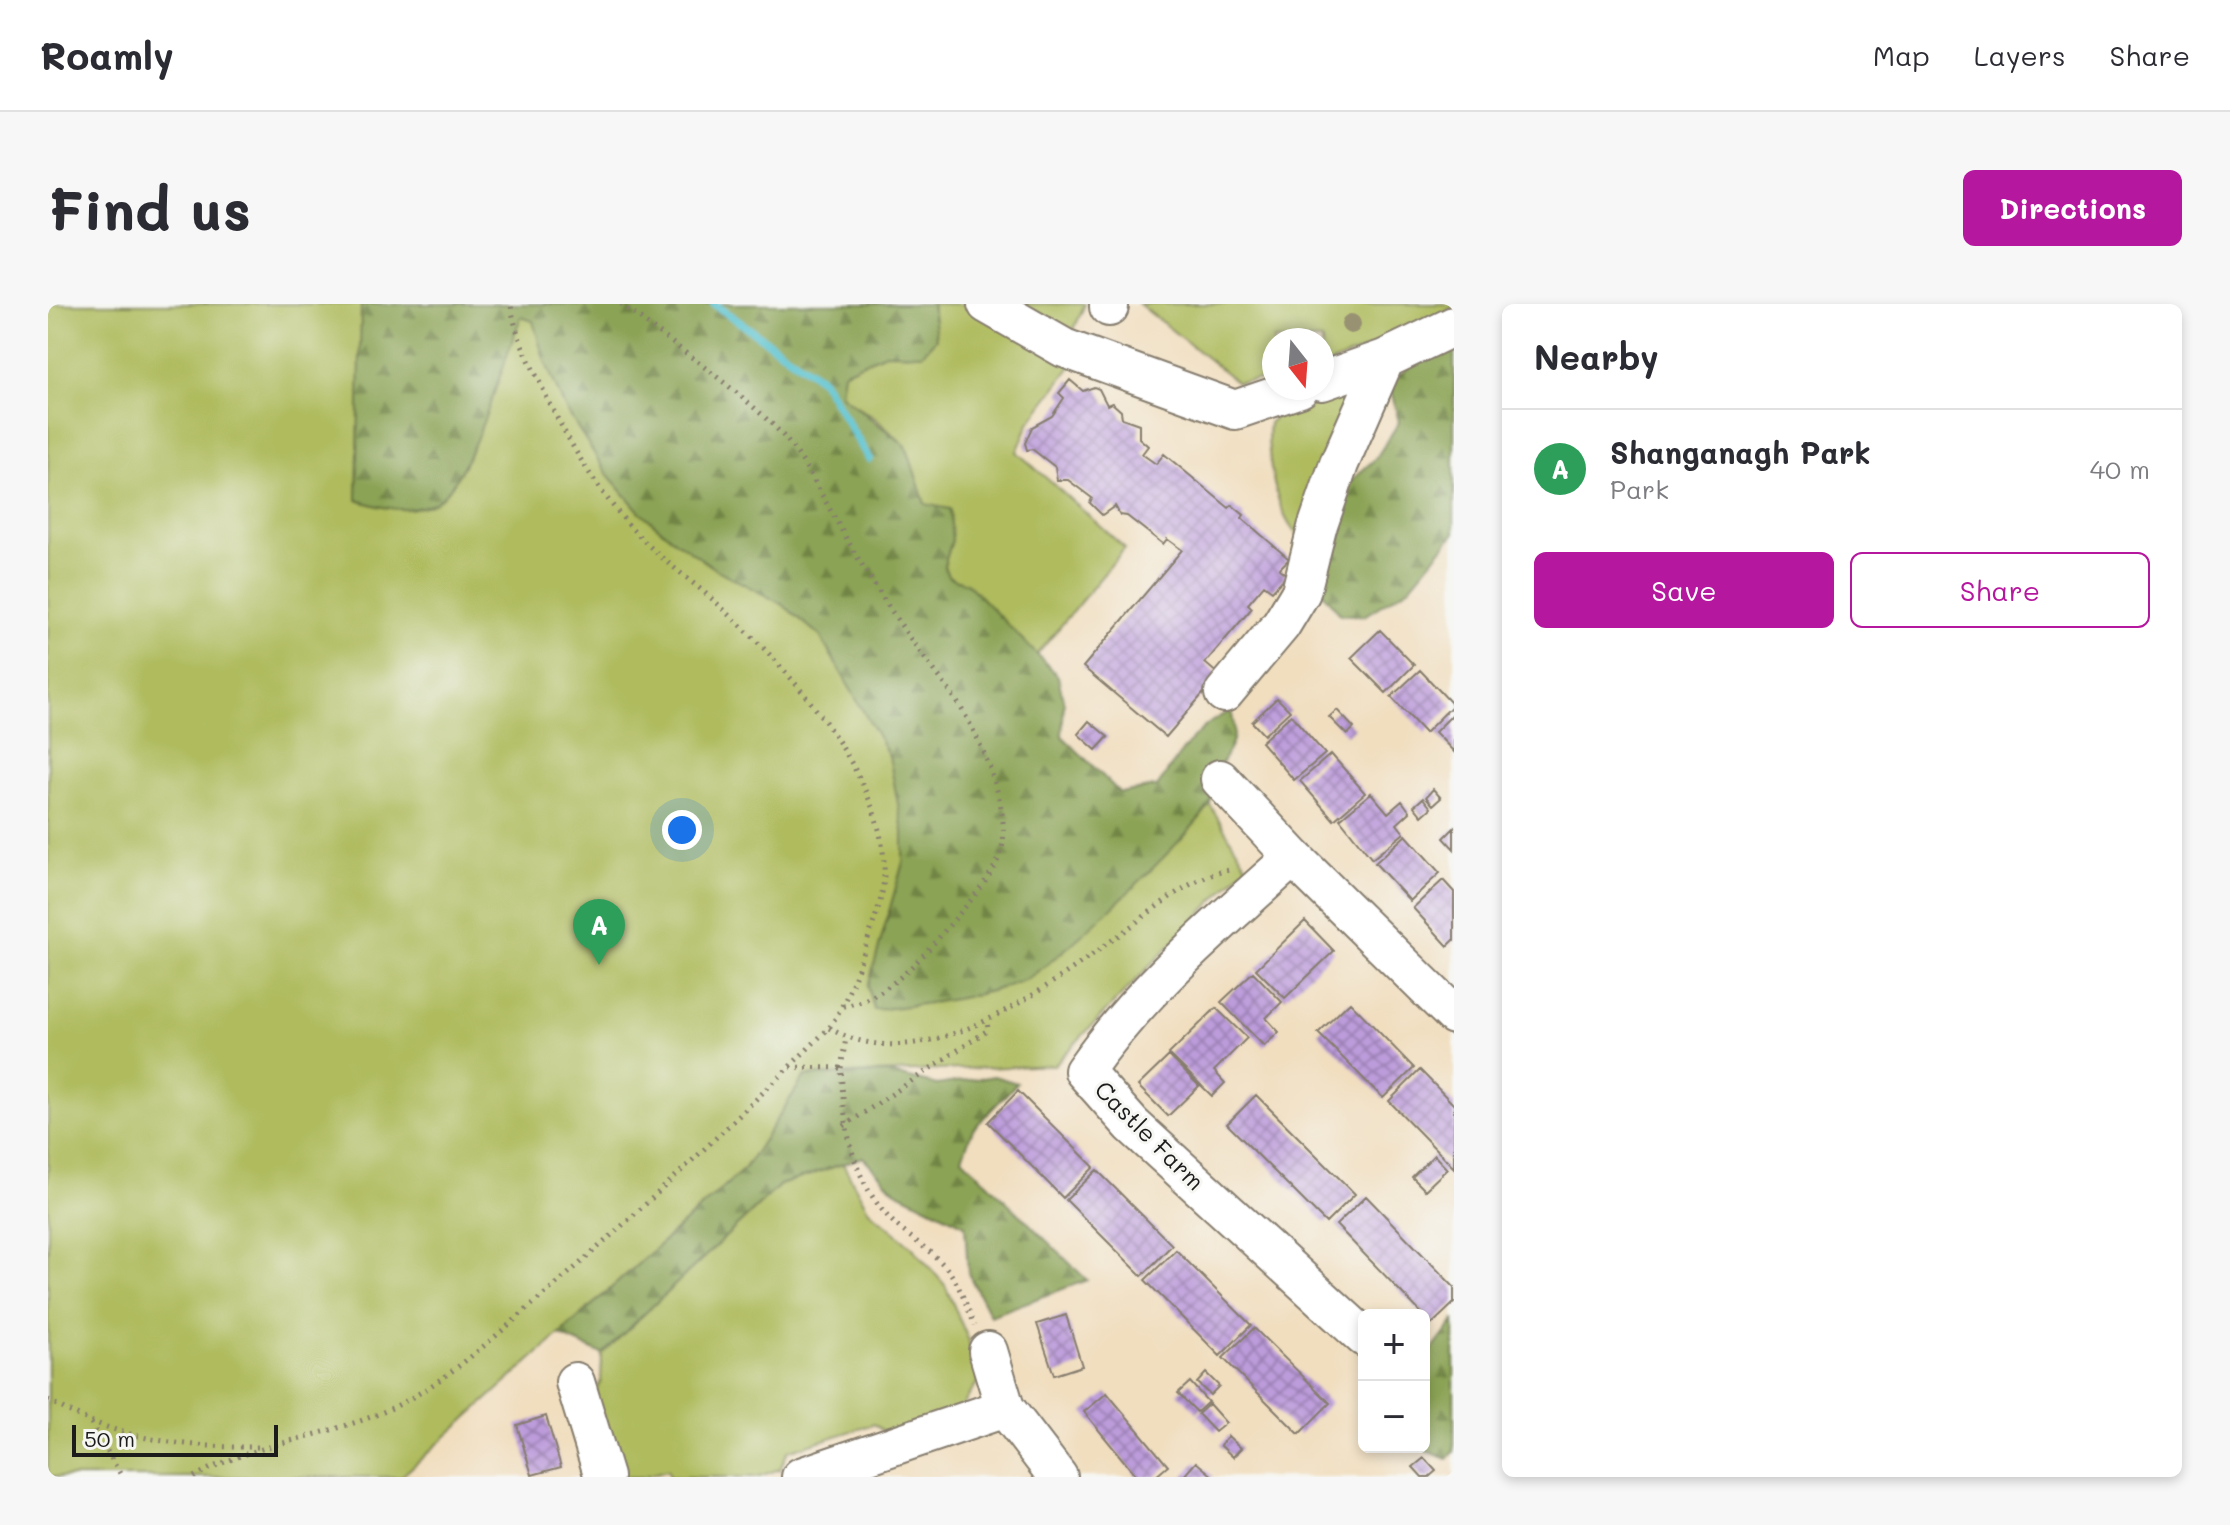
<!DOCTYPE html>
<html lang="en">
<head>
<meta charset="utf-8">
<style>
  body { margin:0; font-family:Mali,sans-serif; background:#f7f7f7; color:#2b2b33 }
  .controls { position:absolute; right:24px; bottom:24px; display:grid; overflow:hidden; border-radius:12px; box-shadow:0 4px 12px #0003 }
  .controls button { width:72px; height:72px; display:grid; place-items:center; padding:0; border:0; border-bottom:2px solid #e1e1e2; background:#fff; color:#2b2b33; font:40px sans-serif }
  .compass { position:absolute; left:1214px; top:24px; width:72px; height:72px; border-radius:50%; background:#fff; box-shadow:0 4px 12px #0003; rotate:163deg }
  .scale { position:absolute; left:24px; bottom:20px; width:206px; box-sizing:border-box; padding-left:8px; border:4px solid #1c1c1c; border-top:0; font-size:22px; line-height:28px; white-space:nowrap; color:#1c1c1c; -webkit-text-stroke:6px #f6f6f2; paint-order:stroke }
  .you { position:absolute; left:634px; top:526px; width:28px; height:28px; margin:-20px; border:6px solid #fff; border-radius:50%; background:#1a73e8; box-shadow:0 0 0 12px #1a73e833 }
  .badge { display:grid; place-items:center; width:52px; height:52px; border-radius:50%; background:#b5179e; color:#fff; font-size:26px; font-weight:700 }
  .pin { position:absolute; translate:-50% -66px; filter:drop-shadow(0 2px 4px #0008) }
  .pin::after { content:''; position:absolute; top:42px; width:28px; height:24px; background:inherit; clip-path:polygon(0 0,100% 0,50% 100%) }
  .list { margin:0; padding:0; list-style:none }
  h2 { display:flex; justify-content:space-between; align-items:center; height:104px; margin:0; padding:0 32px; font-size:34px }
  h2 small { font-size:26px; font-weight:400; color:#7c7c81 }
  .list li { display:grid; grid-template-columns:52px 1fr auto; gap:24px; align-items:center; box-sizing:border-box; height:120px; padding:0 32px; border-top:2px solid #e1e1e2 }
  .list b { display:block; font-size:30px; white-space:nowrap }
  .list p { margin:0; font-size:26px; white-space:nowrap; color:#7c7c81 }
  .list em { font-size:26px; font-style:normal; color:#7c7c81 }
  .actions { display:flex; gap:16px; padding:24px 32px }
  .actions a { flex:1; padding:18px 0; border:2px solid #b5179e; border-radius:12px; text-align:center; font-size:28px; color:#b5179e }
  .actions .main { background:#b5179e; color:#fff }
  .map { position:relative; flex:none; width:1406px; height:1173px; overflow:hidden; border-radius:12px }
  header { display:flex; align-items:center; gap:48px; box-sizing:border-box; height:112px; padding:0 40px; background:#fff; border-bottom:2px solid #e1e1e2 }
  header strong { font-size:38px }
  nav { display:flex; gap:44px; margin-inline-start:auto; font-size:28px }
  .intro { display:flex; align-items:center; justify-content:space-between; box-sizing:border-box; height:192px; padding:0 48px }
  h1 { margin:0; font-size:56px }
  .button { padding:20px 36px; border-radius:12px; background:#b5179e; color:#fff; font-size:28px; font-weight:700 }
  main { display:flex; gap:48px; padding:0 48px }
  aside { flex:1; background:#fff; border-radius:12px; box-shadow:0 4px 12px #0003 }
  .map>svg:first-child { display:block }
</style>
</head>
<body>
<header>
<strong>Roamly</strong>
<nav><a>Map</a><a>Layers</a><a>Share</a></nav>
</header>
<div class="intro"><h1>Find us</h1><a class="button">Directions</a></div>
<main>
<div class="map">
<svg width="1406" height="1173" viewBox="0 0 1406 1173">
  <defs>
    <pattern id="forest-firs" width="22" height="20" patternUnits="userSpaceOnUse" patternTransform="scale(2)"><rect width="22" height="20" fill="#8ba354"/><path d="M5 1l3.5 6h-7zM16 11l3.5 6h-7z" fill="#718445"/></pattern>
    <pattern id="building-cross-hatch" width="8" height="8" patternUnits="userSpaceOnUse" patternTransform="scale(2)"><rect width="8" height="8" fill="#bd9cdb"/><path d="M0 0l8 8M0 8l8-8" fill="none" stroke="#997eb1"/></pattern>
  </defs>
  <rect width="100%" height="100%" fill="#f6f6f2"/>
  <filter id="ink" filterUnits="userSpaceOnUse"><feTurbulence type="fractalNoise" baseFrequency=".0125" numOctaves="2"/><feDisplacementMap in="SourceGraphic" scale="16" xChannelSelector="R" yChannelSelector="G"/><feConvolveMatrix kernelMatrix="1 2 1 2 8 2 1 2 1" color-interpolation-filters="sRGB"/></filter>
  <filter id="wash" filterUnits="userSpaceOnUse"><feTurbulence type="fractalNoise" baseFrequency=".006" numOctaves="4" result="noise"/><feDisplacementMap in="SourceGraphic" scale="32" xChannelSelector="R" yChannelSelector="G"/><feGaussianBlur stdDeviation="1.8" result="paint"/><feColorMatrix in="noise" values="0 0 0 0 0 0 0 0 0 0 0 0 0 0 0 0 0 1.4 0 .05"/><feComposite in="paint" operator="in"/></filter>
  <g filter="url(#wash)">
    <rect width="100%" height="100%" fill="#f1debf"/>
    <path fill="#afbb5d" stroke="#666c3c" stroke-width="2" d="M0,0H624L1014,432L1072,489L1147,476L1199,562L1006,761L757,772L697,864L353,1173H0Z
      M884,0H927L1024,61L981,119L969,148L1077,244L988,352L920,280L900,273L896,262L904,236L877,200L858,142L828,115L792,91L794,68L837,49L885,5Z
      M950,0H1037L1021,37Z
      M1091,0H1406V2L1385,17L1274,63V36H1226V74L1189,78Z
      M1316,78L1253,234C1228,215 1217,148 1221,119L1243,98Z
      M795,860L820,905L864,943L897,981L920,1035L931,1076L910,1109L845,1135L826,1120L740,1147L732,1165L709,1173H622L620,1166L593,1173H569L543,1097L553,1077L554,1050L732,881Z"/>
    <path fill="url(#forest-firs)" stroke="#546038" stroke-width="2" d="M313,0H884L888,35L874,50L837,49L795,68L792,90L858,142L877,200L902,205L904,236L896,262L900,272L920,280L1010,372L1016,400L1014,432L1072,489L1109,483C1130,453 1148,421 1183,407C1192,441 1180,441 1169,470C1166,479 1166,490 1162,499C1151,525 1003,665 976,676C929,695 876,700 826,706L820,682L855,558V527L841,452L772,332L734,300L669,266L622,233L591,207L560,171L517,104L496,55L485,17L473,13C457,51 423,178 387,198C362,211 333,204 309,196Z
      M1406,37V230L1362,283L1316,312L1292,310L1270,283L1285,193L1328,154L1351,118L1341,79L1371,55Z
      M841,769L889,781L946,772L969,779L925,825L914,854L1039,976L942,1012L920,969L917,921L846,886L815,853L732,881L554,1050L511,1031L697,864L757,772Z
      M1406,1017V1148L1400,1155L1367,1143H1376V1057Z"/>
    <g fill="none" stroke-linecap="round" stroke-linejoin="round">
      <path stroke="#56c2d0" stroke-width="8" d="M666,0L774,76L821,155"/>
    </g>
    <g id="blocks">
      <path fill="url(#building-cross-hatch)" d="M1022,76L1035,87L1046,83L1051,85L1059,101L1064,99L1073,107L1074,114L1091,120V134L1100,142L1094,150L1108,160L1116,150L1181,204L1184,201L1196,211L1194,214L1241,255L1231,265L1239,271L1224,287L1216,281L1200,300L1204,304L1157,359L1171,371L1118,433L1035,363L1134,246L1119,235L1115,240L1079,212L1072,211L1067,202L1054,211L1042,199L1044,194L1020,176H1009L1007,163L984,145L979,146L977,139L984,123L1004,112L1016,94L1011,89Z
        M1332,326L1366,361L1338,389L1303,354Z
        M1372,366L1405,401L1377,429L1343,393Z
        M1229,394L1242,407L1216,431L1204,418Z
        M1289,406L1306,424L1299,431L1281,413Z
        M1406,409V448L1387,428Z
        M1243,411L1277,450L1246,476L1213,438Z
        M1041,417L1060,433L1048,446L1030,430Z
        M1283,450L1317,489L1286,516L1252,477Z
        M1385,485L1393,494L1385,501L1378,493Z
        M1323,489L1340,509L1354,497L1362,508L1349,520L1356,529L1324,555L1292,515Z
        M1375,494L1383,504L1374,512L1366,502Z
        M1406,524V545L1396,534Z
        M1358,531L1392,569L1362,597L1327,559Z
        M1395,576L1406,588V636L1400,642L1365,604Z
        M1257,617L1286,647L1237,694L1208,665Z
        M1205,668L1234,698L1218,714L1231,728L1216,742L1173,698Z
        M1302,698L1366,764L1335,794L1270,729Z
        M1168,704L1199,734L1166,767L1177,779L1164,792L1121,750Z
        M1121,752L1151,782L1120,812L1090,782Z
        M1372,766L1406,801V864L1341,797Z
        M970,787L1046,863L1015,894L940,818Z
        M1208,791L1307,890L1278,919L1179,820Z
        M1386,851L1399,865L1377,886L1364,873Z
        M1049,866L1124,941L1094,972L1018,896Z
        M1318,892L1406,983V999L1384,1020L1288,921Z
        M1128,946L1203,1021L1172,1052L1097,976Z
        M1018,1011L1034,1062L1006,1071L989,1020Z
        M1206,1024L1282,1099L1251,1130L1175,1054Z
        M1158,1069L1171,1082L1162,1091L1149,1079Z
        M1142,1078L1160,1098L1149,1108L1130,1089Z
        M1059,1089L1120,1162L1107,1173H1089L1036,1108Z
        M1161,1100L1178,1119L1167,1128L1150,1110Z
        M498,1112L513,1163L484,1171L469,1121Z
        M1180,1132L1193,1144L1185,1153L1172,1141Z
        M1376,1154L1388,1167L1381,1173H1374L1365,1163Z
        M1148,1158L1166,1173H1135Z"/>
    </g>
  </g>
  <g filter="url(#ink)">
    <use href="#blocks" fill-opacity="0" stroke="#867d6e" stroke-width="2"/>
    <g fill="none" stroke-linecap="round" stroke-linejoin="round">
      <defs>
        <path id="minor" d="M939,0L1016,44L1187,106L1252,84
          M1061,0V3
          M1274,77L1337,55L1406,22
          M1176,389L1233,321L1253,288L1269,224L1291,160L1337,55
          M1172,475L1245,553
          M1316,1033L1084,821L1036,767C1094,684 1170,621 1245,553L1406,711
          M940,1047L957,1104
          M527,1078L556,1173
          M753,1173L957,1104L1010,1173"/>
      </defs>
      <use href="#minor" stroke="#867d6e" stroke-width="42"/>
      <path stroke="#867d6e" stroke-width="5" stroke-dasharray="2 6" stroke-linecap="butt" d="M573,0C624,40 678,76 725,121C752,147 769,183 788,216C810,256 836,297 862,334C882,363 905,387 921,418C939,452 959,501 955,539C952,566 916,604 899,624C871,657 838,695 795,702
        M781,724C879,781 1006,678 1082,623C1112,601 1143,573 1181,566
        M742,763L793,764C796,821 802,874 844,917C861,934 885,947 900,966C912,981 919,1004 927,1021
        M793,764L798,734
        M796,822L940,726L939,716
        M0,1096C66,1135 135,1144 210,1143
        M43,1119L74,1173
        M146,1173C210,1136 286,1134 352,1100C404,1073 447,1032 492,994C593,908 687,816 781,724C797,701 807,673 816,647C822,628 830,608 834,589C853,488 742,365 673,303C646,278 616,258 591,232C550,189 520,138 495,85C482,58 466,29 463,0"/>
      <use href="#minor" stroke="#fff" stroke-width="38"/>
    </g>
    <circle fill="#989272" cx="1303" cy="20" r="10"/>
  </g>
  <g text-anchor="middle" stroke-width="6" stroke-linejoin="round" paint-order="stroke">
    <g font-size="24" fill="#1c1c1c" stroke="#f6f6f2">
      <text transform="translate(1101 832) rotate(45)" y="8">Castle Farm</text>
    </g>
  </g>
</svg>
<div class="controls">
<button>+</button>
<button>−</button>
</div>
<svg class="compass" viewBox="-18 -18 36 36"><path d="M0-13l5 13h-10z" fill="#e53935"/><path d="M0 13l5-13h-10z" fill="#7c7c81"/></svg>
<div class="scale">50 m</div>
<div class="you"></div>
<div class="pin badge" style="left:551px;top:661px;background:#2e9e5b">A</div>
</div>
<aside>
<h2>Nearby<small></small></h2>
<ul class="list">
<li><span class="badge" style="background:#2e9e5b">A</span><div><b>Shanganagh Park</b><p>Park</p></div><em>40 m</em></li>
</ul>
<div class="actions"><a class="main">Save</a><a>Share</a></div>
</aside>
</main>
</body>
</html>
